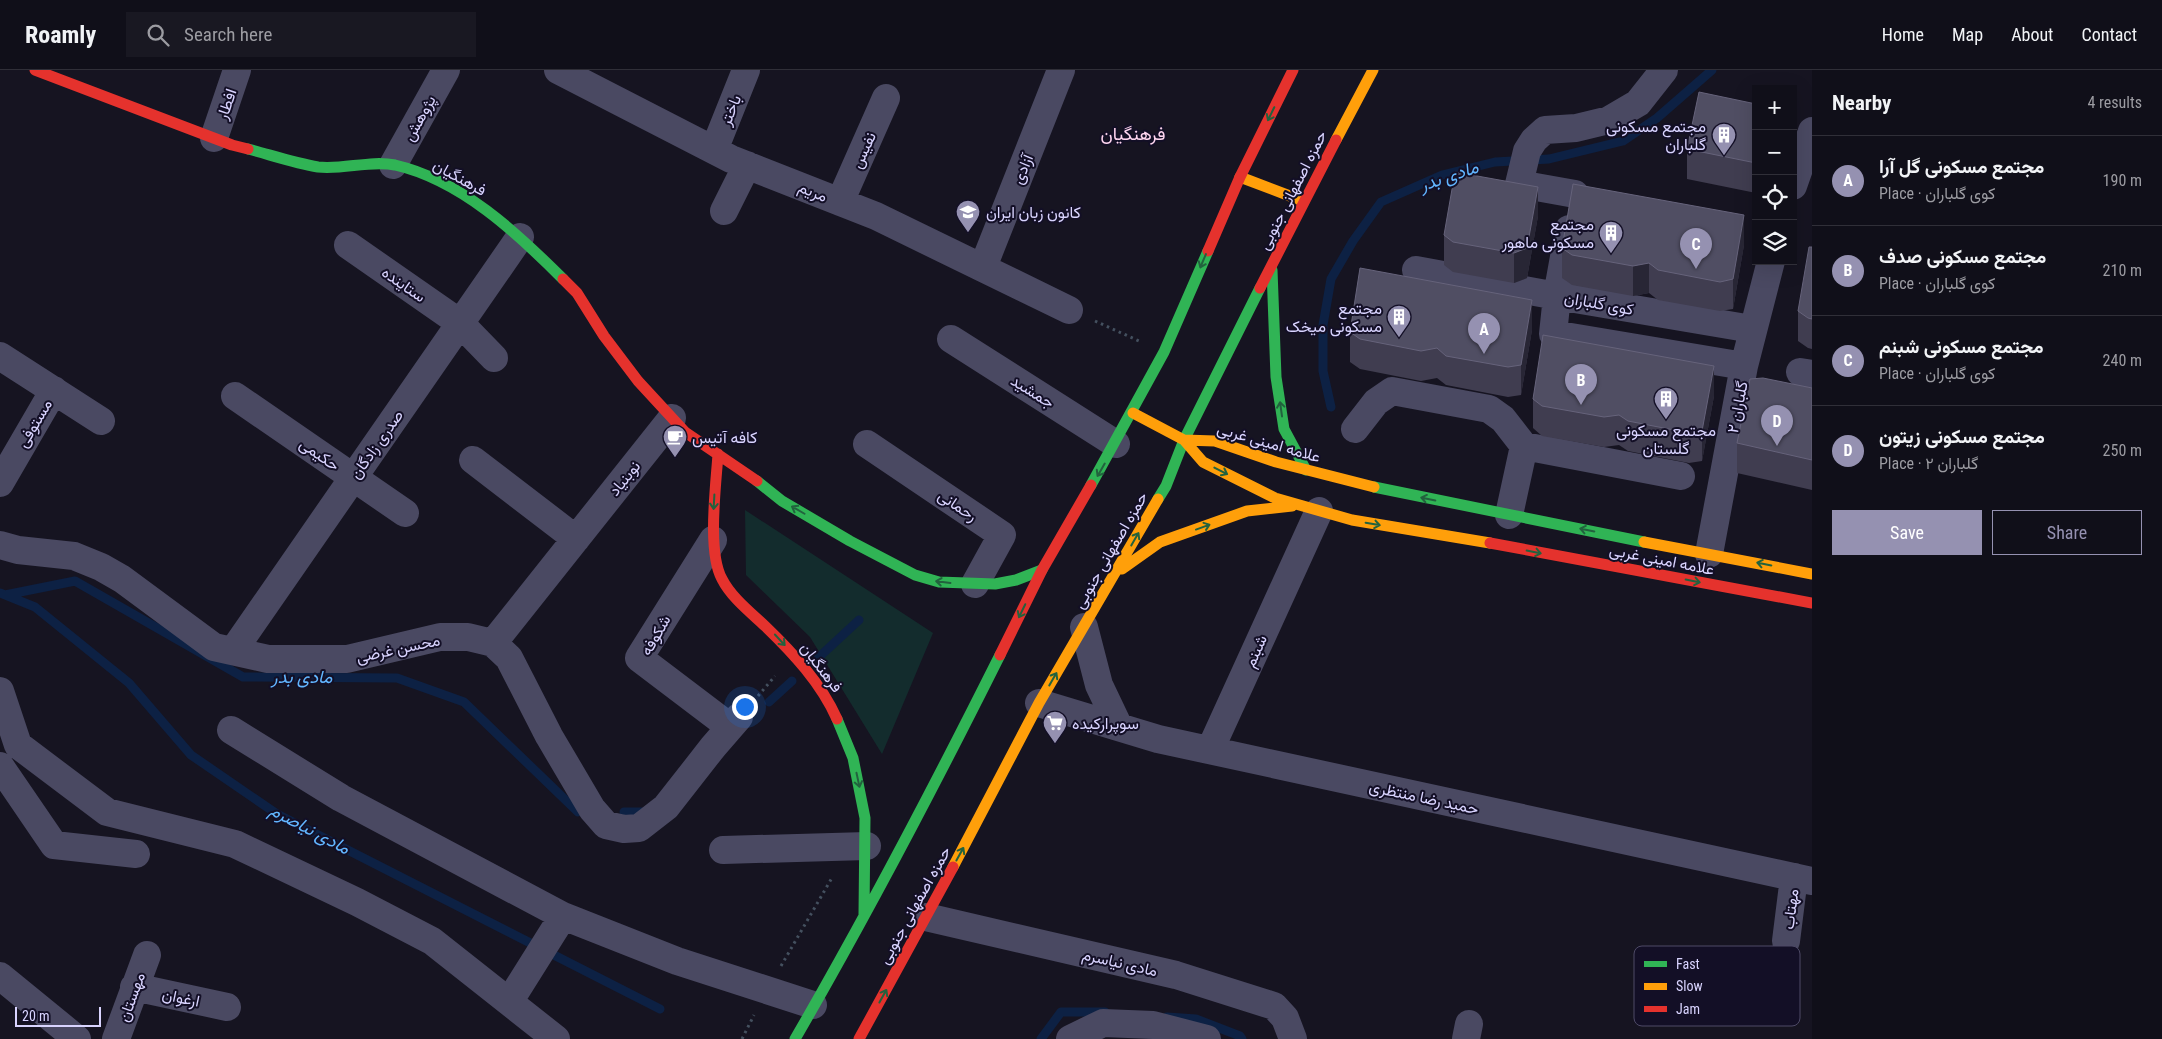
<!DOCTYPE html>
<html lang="en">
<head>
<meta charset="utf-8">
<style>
  body { margin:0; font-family:"Roboto Condensed",Vazirmatn,sans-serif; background:#191822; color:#f1f3f6 }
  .controls { position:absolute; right:15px; top:15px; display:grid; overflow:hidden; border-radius:0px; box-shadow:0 5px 20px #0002 }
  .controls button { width:45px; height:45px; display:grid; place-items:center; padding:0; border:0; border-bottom:1px solid #302f38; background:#100f19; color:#f1f3f6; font:25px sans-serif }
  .scale { position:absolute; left:15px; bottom:12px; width:86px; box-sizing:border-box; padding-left:5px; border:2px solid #d9d4ff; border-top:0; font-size:14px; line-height:18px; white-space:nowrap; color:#d9d4ff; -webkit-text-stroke:4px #130f26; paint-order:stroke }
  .you { position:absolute; left:744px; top:636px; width:18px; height:18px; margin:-12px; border:4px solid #fff; border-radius:50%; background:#1a73e8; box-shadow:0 0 0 8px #1a73e833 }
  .badge { display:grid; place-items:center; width:32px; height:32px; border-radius:50%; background:#9591b1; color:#fff; font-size:16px; font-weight:700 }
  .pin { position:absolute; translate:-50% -41px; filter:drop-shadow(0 1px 2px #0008) }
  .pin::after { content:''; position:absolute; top:26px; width:18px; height:15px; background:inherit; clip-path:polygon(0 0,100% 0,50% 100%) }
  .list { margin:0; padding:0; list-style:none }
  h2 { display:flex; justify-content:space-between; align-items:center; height:65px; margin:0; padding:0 20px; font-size:21px }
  h2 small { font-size:16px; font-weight:400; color:#9c9ca2 }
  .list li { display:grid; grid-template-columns:32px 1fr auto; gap:15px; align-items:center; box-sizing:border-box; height:90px; padding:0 20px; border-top:1px solid #302f38 }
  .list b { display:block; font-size:19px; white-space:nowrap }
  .list p { margin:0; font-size:16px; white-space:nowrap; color:#9c9ca2 }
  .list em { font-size:16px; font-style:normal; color:#9c9ca2 }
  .actions { display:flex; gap:10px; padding:15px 20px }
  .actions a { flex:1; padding:11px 0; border:1px solid #9591b1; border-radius:0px; text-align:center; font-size:18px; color:#9591b1 }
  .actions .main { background:#9591b1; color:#fff }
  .icon { flex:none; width:28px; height:28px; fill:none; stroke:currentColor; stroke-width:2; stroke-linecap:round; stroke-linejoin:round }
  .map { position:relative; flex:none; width:1812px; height:969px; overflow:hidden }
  header { display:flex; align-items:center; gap:30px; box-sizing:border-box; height:70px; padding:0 25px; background:#100f19; border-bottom:1px solid #302f38 }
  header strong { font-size:24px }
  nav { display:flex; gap:28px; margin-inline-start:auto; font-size:18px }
  .search { width:350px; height:45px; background:#191822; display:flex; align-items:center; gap:12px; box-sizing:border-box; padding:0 18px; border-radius:0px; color:#9c9ca2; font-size:19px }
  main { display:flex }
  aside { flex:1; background:#100f19 }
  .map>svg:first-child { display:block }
</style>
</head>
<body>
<header>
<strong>Roamly</strong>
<div class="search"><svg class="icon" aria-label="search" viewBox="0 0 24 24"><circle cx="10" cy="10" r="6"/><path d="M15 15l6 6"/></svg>Search here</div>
<nav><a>Home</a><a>Map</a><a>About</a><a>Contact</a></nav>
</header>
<main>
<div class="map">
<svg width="1812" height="969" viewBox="0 0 1812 969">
  <rect width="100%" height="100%" fill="#161421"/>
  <path fill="#132c2d" d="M745,440L933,563L882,684L810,567L746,505Z"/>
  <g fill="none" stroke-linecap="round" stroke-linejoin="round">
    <path stroke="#0d2144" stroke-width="9" d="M1331,337L1323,301V255L1331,209L1353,171L1381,132L1442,105L1495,92L1549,89L1623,71L1657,48L1712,0
      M0,523L35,537L129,613L191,685L277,744L660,939
      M5,525L75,511L243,607L397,608L464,632L578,742
      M818,588L859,550
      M769,632L792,611
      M624,742H646
      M1167,947L1196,949L1240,966L1242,969
      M1041,969L1061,942H1105"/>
    <path stroke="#44505f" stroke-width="3" stroke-dasharray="2.5 4" stroke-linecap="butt" d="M1095,251L1139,271
      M758,626L775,606
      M781,896L833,806
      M742,969L754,945"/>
    <path stroke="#4a4962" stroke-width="28" d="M558,0L731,89L876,146L1069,240
      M214,68L237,0
      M714,80L746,0
      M393,95L446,0
      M1793,116L1812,61
      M1575,124L1519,114L1527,81L1534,70L1545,60L1576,58L1609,50L1638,33L1664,0
      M840,132L886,28
      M724,141L747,95
      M1569,159L1557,226L1752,259
      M348,175L460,253L494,288
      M983,197L1061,0
      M1416,200L1557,226L1553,264L1744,296
      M951,269L1116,374
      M0,286L101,351
      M1800,302L1812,304
      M235,326L405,443
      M1355,359L1376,332L1392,321L1489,339L1503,349L1524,376L1509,445
      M867,374L1002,465L975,514
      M1524,376L1681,406
      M473,390L576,469
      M0,413L54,320
      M713,470L639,588L730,657
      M0,475L18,480L74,486L101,497L122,509L214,577L268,589H347L440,567H468L493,573L509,588L549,666L592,739L606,755L624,759L639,758L666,737L713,677L739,647
      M1709,484L1744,296L1771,191
      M1084,557L1099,615L1119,657
      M493,573L672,348
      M233,581L520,167
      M0,621L18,675L107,742L235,774L357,832L432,871L556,969
      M1039,633L1158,669L1812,811
      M231,660L341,728L563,846L677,891L813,935
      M1210,680L1319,441
      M0,696L54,775L136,784
      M723,780L867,776
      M926,847L1176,905L1274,936L1285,948L1293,969
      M1786,871L1794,807
      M0,906L77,969
      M134,917L227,937
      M509,932L563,846
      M116,969L147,885
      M1070,969L1103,953L1153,955L1207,969
      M1466,969L1469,954"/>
    <path stroke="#30b455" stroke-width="11" d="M248,79C271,85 295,93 318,97C343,100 370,90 395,95C461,110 517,163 563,209
      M1272,200L1276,307L1284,359L1306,400
      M757,411L782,431L850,471L915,505L939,512L995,514L1016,510L1042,500
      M1091,415L1164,282L1208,181
      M1374,417L1644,472
      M1158,429L1166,416L1184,370L1260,218
      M837,649L853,688L865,748L864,844
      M795,969C868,843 935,715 1000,585"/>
    <path stroke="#ff9f0a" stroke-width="11" d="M1336,70L1373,0
      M1240,107L1303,131
      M1133,343L1184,370L1203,392L1275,428L1352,450L1490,473
      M1184,370L1215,371L1276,392L1374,417
      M1644,472L1812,504
      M1122,499L1160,472L1247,441L1292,436
      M953,797L1039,633L1158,429"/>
    <path stroke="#e5322d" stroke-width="11" d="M35,0L232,75L248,79
      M1208,181L1240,107L1293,0
      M563,209L577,223L604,266L638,311L685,362L757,411
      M1260,218L1336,70
      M718,384C716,415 707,482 722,509C731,527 750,542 765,556C793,583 821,613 837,649
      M1490,473L1812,533
      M1000,585L1042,500L1091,415
      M859,969L953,797"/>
  </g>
  <path fill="#403d50" d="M1756,34V123L1687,109V79Z
    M1538,146L1527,208L1514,213L1453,202L1444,195V165Z
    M1744,175L1733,239L1720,241L1658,230L1649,223L1633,226L1572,215L1562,208V178Z
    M1812,177V279L1808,278L1798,271V241Z
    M1532,260L1521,325L1508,327L1446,315L1437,308L1421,311L1360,299L1350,292V262Z
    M1812,318V420L1737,403V373Z
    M1714,326L1702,391L1689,393L1628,381L1619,375L1604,377L1542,366L1533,358V329Z"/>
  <path fill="#282635" d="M1538,117V146L1527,208L1514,213V183Z
    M1744,145V175L1733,239V209Z
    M1649,193V223L1633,226V196Z
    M1532,230V260L1521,325V295Z
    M1714,296V326L1702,391V361Z"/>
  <path fill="#504e63" stroke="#66637b" d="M1699,22L1756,34V93L1687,79Z
    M1455,102L1538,117L1527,178L1514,183L1453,172L1444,165Z
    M1573,114L1744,145L1733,209L1720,212L1658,200L1649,193L1633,196L1572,185L1562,178Z
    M1809,177H1812V249L1808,248L1798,241Z
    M1360,198L1532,230L1521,295L1508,297L1446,286L1437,278L1421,281L1360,269L1350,262Z
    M1543,265L1714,296L1702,361L1689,363L1628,351L1619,345L1604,347L1542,336L1533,329Z
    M1763,308L1812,318V390L1737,373L1750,309Z"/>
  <defs><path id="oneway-shaft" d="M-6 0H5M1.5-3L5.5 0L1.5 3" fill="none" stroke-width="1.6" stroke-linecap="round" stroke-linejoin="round" transform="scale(1.25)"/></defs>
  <g stroke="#22623e">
    <use href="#oneway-shaft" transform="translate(1271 44) rotate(116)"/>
    <use href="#oneway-shaft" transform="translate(1203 191) rotate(113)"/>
    <use href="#oneway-shaft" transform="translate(1281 339) rotate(-98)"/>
    <use href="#oneway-shaft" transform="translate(1101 400) rotate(120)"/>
    <use href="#oneway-shaft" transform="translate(1221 401) rotate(27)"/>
    <use href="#oneway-shaft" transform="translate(1428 429) rotate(-168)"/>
    <use href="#oneway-shaft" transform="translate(714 432) rotate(93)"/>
    <use href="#oneway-shaft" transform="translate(798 440) rotate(-150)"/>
    <use href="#oneway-shaft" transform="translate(1373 454) rotate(10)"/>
    <use href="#oneway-shaft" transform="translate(1203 457) rotate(-20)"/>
    <use href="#oneway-shaft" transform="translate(1587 460) rotate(-169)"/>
    <use href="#oneway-shaft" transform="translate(1135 469) rotate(-60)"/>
    <use href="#oneway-shaft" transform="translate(1534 482) rotate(11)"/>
    <use href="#oneway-shaft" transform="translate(1764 494) rotate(-169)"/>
    <use href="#oneway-shaft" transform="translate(1693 511) rotate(11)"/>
    <use href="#oneway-shaft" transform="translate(943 512) rotate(-173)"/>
    <use href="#oneway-shaft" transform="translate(1022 541) rotate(116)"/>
    <use href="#oneway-shaft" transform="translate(780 570) rotate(47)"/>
    <use href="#oneway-shaft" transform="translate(1053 609) rotate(-60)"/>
    <use href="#oneway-shaft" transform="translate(858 710) rotate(78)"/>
    <use href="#oneway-shaft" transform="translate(960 784) rotate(-61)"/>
    <use href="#oneway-shaft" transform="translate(883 926) rotate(-61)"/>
  </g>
  <defs>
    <symbol id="building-pin" viewBox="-11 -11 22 30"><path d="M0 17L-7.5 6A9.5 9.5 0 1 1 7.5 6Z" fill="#9591b1" stroke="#130f26"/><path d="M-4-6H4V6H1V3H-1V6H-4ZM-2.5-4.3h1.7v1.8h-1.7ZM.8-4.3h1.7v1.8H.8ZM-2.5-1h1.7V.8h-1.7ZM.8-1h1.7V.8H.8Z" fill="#fff"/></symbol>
    <symbol id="school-pin" viewBox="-11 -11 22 30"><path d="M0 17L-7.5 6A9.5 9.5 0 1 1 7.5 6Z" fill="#9591b1" stroke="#130f26"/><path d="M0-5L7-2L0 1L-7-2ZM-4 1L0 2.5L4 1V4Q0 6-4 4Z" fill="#fff"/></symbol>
    <symbol id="cafe-pin" viewBox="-11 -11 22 30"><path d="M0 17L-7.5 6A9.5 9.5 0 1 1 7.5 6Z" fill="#9591b1" stroke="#130f26"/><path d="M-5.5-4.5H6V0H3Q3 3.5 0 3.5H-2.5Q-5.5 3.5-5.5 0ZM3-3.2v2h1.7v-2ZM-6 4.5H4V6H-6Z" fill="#fff"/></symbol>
    <symbol id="supermarket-pin" viewBox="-11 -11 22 30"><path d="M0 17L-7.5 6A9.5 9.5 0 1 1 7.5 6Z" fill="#9591b1" stroke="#130f26"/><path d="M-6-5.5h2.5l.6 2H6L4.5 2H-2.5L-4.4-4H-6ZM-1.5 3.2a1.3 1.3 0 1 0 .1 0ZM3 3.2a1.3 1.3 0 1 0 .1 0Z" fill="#fff"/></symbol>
  </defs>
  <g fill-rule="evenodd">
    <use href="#building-pin" x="1710" y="51" width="28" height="38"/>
    <use href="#school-pin" x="954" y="128" width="28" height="38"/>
    <use href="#building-pin" x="1597" y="149" width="28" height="38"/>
    <use href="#building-pin" x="1385" y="233" width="28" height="38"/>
    <use href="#building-pin" x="1652" y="315" width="28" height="38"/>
    <use href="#cafe-pin" x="661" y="353" width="28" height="38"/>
    <use href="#supermarket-pin" x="1041" y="639" width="28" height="38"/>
  </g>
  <g text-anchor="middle" stroke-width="4" stroke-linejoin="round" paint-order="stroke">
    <g font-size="16" fill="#d9d4ff" stroke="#130f26">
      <text transform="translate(226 34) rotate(-71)" y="6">افطار</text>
      <text transform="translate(730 40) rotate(-68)" y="6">باختر</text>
      <text transform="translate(419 48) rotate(-61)" y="6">پژوهش</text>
      <text transform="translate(863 80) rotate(-66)" y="6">نفیس</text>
      <text transform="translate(1022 99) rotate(-68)" y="6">آزادی</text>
      <text transform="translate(460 107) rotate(29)" y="6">فرهنگیان</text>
      <text transform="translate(1292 120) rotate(-63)" y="6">حمزه اصفهانی جنوبی</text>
      <text transform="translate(813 121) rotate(22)" y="6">مریم</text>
      <text transform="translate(404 214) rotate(35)" y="6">ستاینده</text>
      <text transform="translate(1599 233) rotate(10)" y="6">کوی گلباران</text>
      <text transform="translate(1033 321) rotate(32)" y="6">جمشید</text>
      <text transform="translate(1737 337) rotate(-79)" y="6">گلباران ۲</text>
      <text transform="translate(34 353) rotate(-59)" y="6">مستوفی</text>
      <text transform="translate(1269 372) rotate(16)" y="6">علامه امینی غربی</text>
      <text transform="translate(376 374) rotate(-55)" y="6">صدری زادگان</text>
      <text transform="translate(320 384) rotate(35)" y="6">حکیمی</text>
      <text transform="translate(624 408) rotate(-51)" y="6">نوبنیاد</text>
      <text transform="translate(958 435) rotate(34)" y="6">رحمانی</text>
      <text transform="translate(1110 480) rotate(-60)" y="6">حمزه اصفهانی جنوبی</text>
      <text transform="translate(1662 489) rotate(11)" y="6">علامه امینی غربی</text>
      <text transform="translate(655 565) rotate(-60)" y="6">شکوفه</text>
      <text transform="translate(398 578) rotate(-12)" y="6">محسن غرضی</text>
      <text transform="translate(1255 581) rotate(-66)" y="6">شبنم</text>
      <text transform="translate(822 597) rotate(53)" y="6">فرهنگیان</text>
      <text transform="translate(1424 727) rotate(12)" y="6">حمید رضا منتظری</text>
      <text transform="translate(914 835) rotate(-61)" y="6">حمزه اصفهانی جنوبی</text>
      <text transform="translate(1790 839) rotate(-83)" y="6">مهتاب</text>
      <text transform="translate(1120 892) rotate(13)" y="6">مادی نیاسرم</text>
      <text transform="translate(131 927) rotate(-70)" y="6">مهستان</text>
      <text transform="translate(181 927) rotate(12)" y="6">ارغوان</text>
    </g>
    <g font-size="16" fill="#d9d4ff" stroke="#130f26" text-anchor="end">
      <text x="1706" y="62">مجتمع مسکونی<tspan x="1706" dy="18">گلباران</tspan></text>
      <text x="986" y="148" text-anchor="start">کانون زبان ایران</text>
      <text x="1594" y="160">مجتمع<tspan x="1594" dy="18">مسکونی ماهور</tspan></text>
      <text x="1382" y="244">مجتمع<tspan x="1382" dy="18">مسکونی میخک</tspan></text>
      <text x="1666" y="366" text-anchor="middle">مجتمع مسکونی<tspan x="1666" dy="18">گلستان</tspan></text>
      <text x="692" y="373" text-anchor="start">کافه آتیس</text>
      <text x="1072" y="659" text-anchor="start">سوپرارکیده</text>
    </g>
    <g font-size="18" fill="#ffd6f0" stroke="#130f26">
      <text x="1133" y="70">فرهنگیان</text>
    </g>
    <g font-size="18" font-style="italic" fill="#62b6ff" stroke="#130f26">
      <text transform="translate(1449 106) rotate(-19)" y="6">مادی بدر</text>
      <text x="302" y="613">مادی بدر</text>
      <text transform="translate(310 759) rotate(28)" y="6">مادی نیاصرم</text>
    </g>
  </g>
  <rect x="1634" y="876" width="166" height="80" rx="8" fill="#130f26" stroke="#4e4a67" stroke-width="1"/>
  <rect x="1644" y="891" width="23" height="6" fill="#30b455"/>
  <rect x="1644" y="913" width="23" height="7" fill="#ff9f0a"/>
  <rect x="1644" y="936" width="23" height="6" fill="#e5322d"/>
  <g font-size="14" fill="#d9d4ff">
    <text x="1676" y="899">Fast</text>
    <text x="1676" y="921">Slow</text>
    <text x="1676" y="944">Jam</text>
  </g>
</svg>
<div class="controls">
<button>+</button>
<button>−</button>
<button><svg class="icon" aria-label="locate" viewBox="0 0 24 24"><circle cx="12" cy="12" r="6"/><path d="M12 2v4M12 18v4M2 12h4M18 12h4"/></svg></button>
<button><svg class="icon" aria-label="layers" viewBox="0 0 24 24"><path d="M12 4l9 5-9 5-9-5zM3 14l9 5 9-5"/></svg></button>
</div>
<div class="scale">20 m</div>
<div class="you"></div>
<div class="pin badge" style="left:1484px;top:284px">A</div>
<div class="pin badge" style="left:1581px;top:335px">B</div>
<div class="pin badge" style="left:1696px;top:199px">C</div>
<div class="pin badge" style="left:1777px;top:376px">D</div>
</div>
<aside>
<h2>Nearby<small>4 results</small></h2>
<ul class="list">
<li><span class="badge">A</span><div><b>مجتمع مسکونی گل آرا</b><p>Place · کوی گلباران</p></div><em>190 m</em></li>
<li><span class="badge">B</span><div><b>مجتمع مسکونی صدف</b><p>Place · کوی گلباران</p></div><em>210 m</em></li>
<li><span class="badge">C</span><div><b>مجتمع مسکونی شبنم</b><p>Place · کوی گلباران</p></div><em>240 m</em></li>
<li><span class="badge">D</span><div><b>مجتمع مسکونی زیتون</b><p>Place · گلباران ۲</p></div><em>250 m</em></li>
</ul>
<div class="actions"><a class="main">Save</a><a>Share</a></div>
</aside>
</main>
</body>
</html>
